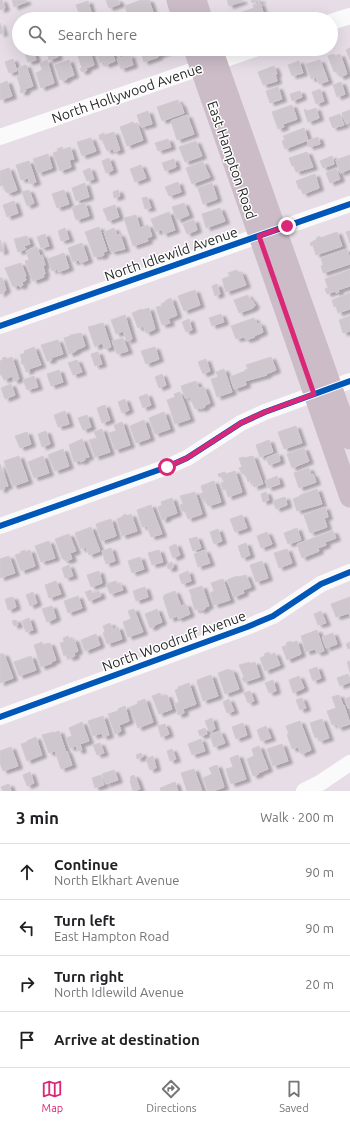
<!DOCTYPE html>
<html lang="en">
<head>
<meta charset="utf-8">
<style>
  body { margin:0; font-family:Ubuntu,sans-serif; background:#f6f6f6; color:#202124 }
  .stop { position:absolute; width:12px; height:12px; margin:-9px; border:3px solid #db2777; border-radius:50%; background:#fff }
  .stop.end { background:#db2777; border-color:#fff; box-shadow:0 1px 4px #0008 }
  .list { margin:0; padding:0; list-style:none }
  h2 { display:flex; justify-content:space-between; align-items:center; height:52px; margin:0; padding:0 16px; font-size:17px }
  h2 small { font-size:13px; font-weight:400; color:#757577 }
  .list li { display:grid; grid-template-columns:26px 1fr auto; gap:12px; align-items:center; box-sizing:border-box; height:56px; padding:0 16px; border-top:1px solid #e0e0e0 }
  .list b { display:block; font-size:15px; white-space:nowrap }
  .list p { margin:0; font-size:13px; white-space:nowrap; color:#757577 }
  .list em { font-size:13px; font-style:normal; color:#757577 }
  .icon { flex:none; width:22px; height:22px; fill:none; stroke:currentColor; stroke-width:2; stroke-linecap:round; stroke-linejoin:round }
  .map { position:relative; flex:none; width:350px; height:791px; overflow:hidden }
  .search { position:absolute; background:#fff; box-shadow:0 4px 16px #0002; left:12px; right:12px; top:12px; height:44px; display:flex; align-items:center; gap:10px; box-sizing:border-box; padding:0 14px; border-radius:22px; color:#757577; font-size:15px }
  .sheet { height:276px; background:#fff }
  nav { display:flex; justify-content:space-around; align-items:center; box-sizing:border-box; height:56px; border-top:1px solid #e0e0e0; background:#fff; font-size:11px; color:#757577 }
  nav a { display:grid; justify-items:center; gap:2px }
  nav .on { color:#db2777 }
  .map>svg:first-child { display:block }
</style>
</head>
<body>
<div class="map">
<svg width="350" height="791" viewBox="0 0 350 791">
  <defs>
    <filter id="shadow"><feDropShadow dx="4.5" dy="2.5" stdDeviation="1" flood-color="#0004"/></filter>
  </defs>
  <rect width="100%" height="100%" fill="#e6dde6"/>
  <path fill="#cec8ce" stroke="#d1cad1" filter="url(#shadow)" d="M0,0H2L5,8L0,10Z
    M12,0H26V2L14,7Z
    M106,0H118L120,4L109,8Z
    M141,0H149L153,12L137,19L136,17L129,19L125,6Z
    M227,0H242L243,1L229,6Z
    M251,0H261L252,3Z
    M88,1L91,12L80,16L76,5Z
    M260,3L264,15L257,17L256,14L251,16L252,19H235L233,15L254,8L253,5Z
    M48,15L49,19H36Z
    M0,23L3,33L0,34Z
    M19,24V37L15,26Z
    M350,48V60L346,50Z
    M28,49H33L36,60L28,62L24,50Z
    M46,49H55L58,57L49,60Z
    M95,49H111L115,61L105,65L104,61L100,63Z
    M115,49H127L128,52L117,56Z
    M142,49H166L167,52L158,55V57L144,62L140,50Z
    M90,52L94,65L86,68L87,70L82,72L80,69L82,68L78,56Z
    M334,54L335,56L340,54L347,74L340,77L337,71L334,72L328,56Z
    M130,55L133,65L121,69L117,59Z
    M13,59L17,71L9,73L5,62Z
    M47,60L54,83L41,88L36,73L42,70L40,63Z
    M69,60L74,75L67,78V79L63,81L62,79L60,80L55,65Z
    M320,60L328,81L319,84L316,77L311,79L306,64Z
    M299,61L303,73L292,76L288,65Z
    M26,65L33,86L25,89L26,91L21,93L20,90L21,89L17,77L20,76L18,68Z
    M274,66L277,74H275L277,81L263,85L258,72Z
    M7,81L12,96L0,100V84Z
    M341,82L345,94L337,97L333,85Z
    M278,87L282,99L270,103L266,91Z
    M320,89L324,101L316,104L312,92Z
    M300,91L302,97L292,101L290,94Z
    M178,100L179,104H181L184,113L162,121L157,107Z
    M292,105L297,119L283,124L284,127L278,129L272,112Z
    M316,108L319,118L308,122L304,110L306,109L307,111Z
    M350,110V122L346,124L342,113Z
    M148,111L152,124L141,127L137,115Z
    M340,114L344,125L333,128L329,118Z
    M187,115L194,134L177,140L171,121Z
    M133,122L134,124L137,123L143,140L127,146L120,127Z
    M304,128L308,140L285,149L282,141L285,140L283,136Z
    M114,132L120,150L114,152L113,149L107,151L102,139L100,140L99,135L104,133L105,135Z
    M318,137L320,144L309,147L307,141Z
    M91,138L96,151L82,156L77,142Z
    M168,139L171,147L158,151L155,143Z
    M196,141L202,156L185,162L179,147Z
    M62,147L63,150L70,147L74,159L69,160L71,167L60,171L53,153L58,151L57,149Z
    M307,152L313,167L296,172L294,166H292L289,158Z
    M48,154L52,168L38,173L33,159Z
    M350,155V169L340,173L336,160Z
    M332,156L334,164L323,168L320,161Z
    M109,158L113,170L106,173L102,161Z
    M174,159L176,167L165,171L162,163Z
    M29,161L36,182L30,184L28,178L21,180L16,165Z
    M203,162L210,177L192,184L186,168Z
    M141,165L146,178L135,182L130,169Z
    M9,168L17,190L9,193L6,192L3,185L0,186V171Z
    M90,168L94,179L87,181L83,171Z
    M336,168L340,179L330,183L326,173Z
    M315,174L319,188L303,194L301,189H299L296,181Z
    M178,182L181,192L169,196L165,187Z
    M85,183L89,197L76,201L72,188Z
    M212,183L217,199L203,204L198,188Z
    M29,190L34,203L27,206L22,192Z
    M64,190L69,204L57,208L52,194Z
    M118,190L120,196L114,198L113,192Z
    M147,197L151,208L145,209L142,198Z
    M14,201L18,213L7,217L3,205Z
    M85,203L89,216L76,220L72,207Z
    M184,203L189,215L177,220L172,207Z
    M115,205L119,217L108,221L103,209Z
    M220,208L225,221L206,228L202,214Z
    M169,212L175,230L163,234L162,229L156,232L151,219Z
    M136,215L140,228L148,225L152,236L147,238L148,241L133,246L124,218Z
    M194,220L197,230L187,234L183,224Z
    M99,227L107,251L103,252L104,255L99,257V255L94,257L85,232Z
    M65,228L69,239L61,241L58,231Z
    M114,228L117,235L120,234L125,249L111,252L104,232Z
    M350,231V243L346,232Z
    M337,232L342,246L316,255L313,245L311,246L310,243L317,239L316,238L320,236V238Z
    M45,234L49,246L41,248L37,237Z
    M27,236L30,244L24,246L26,249L18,252L14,239Z
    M0,240L4,251L0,252Z
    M82,243L88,260L80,263L79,260L73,262L68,248Z
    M37,247L40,256L42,255L45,265L43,266L45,274H43L44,277L33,281L25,261L29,260L26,251Z
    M347,249L350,259V264L323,273L321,266L323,265L321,258Z
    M64,253L69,268L58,272L57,269L52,271L48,259Z
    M21,263L26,276H24L26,280L22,282L23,285L20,287L19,285L13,287L5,268Z
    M237,270L238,273L241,272L246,285L226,292L222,279L230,276L228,273Z
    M350,270V286L338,290L339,292L336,293L335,291L327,294L325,289L328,288L325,279Z
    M0,278H2L6,290L2,292L3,293L0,294Z
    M217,284L220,294L215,296L212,286Z
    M195,290L200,305L184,311L178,296Z
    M350,293V309L338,313L336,306L334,307L332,300Z
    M248,295L249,299H251L255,305L253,308L239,313L234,300Z
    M171,298L177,315L168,319L170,323L162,325L156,307L162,306L161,304L165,302V301Z
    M149,308L155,329L146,333L143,326L138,328L132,313L142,309V310Z
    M221,314L224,322L212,326L209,318Z
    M125,315L132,339L127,341L123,331L116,334L111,320Z
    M350,316V331L343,333L339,320Z
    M254,318L257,324L260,323L263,332L254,336L255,337L246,340L244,337L236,339L231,326Z
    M189,319L192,330L186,332L182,322Z
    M103,323L111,347L105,349L102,343L95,347L88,327Z
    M81,333L85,346L76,350V351L69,354L64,338L70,336V335Z
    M123,338L128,351L117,354L112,341Z
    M58,340L63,354L51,358L52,360L47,361L41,345Z
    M34,347L41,365L29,369L30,370L26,372L24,365L22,364L21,362L22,360L20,355L25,353L24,351Z
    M155,347L159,359L146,364L141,351Z
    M98,352L102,364L95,366L91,354Z
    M6,357L7,359L12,357L19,379L14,381L12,376L4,380L2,375H0V361L3,360L2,358Z
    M271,357L276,370L266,374L267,375L245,381L246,385L234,389L230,377L245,371V370L248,369L246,365Z
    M206,359L210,371L203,374L198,362Z
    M77,360L82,372L73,375L68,363Z
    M224,369L232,392L217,397L211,379L218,377L216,372Z
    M59,370L63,382L51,386L47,374Z
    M162,374L166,385L159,388L155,377Z
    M34,376L38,387L27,390L23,380Z
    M196,381L199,388L204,387L210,403L205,405V407L200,409V407L195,409L190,397L185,398L181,386Z
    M11,384L15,395L5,399L1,388Z
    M180,392L190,419L175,424L167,400L175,397L174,394Z
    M147,394L151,405L143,408L139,397Z
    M125,399L129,410L122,413L118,402Z
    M105,405L110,420L102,423L97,408Z
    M65,411L69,424L58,427L54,415Z
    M164,412L170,429L155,434L149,418Z
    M87,415L91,427L83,430L78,418Z
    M144,420L150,438L136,443L130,426Z
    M122,422L130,445L115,450L109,433L116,431L114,425Z
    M296,426L302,443L284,449L278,432Z
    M102,429L110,452L95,457L89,440L97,438L94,432Z
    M46,431L50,444L42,447L38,434Z
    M27,432L31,444L20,448L15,436Z
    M82,439L89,457L84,458L85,460L80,462L79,460L74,462L69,445Z
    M269,440L273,452L260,457L256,445Z
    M304,448L309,461L292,468L287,454Z
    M63,449L69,466L55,471L48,455Z
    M278,453L280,461L269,465L266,458Z
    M19,456L28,481L13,486L4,461Z
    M43,456L49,473L34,478L28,462Z
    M253,456L263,484L254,487L252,480L248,482L245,473L242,474L239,468L242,467L239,458L244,457V458Z
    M0,464L8,486L3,487L4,489L0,490Z
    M309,468L311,475L313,474L316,482L299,488L294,473Z
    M235,471L242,492L228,497L226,489L223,490L221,483L224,482L221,476L219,477L218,474L225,472L226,474Z
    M277,476L280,484L268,488L265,481Z
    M214,481L221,502L208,506L205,499L202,500L200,494L203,493L201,486Z
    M317,489L322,504L297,511L293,499L300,496V495Z
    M195,492L202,514L188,519L185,511H182L180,505L183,504L180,496Z
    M266,492L269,500L263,502L261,494Z
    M285,497L287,505L276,509L273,501Z
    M172,498L177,513L166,517L167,518L162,520L158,507L162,505L161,502Z
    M151,505L162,534L151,537L147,526L142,527L137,510Z
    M325,507L328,517L324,518L327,527L310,533L304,515Z
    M126,514L127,516L131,514L137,531L122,536L117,519L122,517V516Z
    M242,515L247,528L235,532L230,519Z
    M111,519L116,536L101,541L96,524Z
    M91,527L100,551L89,555L86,547L81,549L75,533Z
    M297,528L301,540L288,544L284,533Z
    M218,529L222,541L214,544L210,532Z
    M333,531L336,538L325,542L326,545L318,548L319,551L302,558L297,544Z
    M267,532L272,544L261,548L257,536Z
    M69,534L76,551L70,553L72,559L66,561L62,558L55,539Z
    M197,537L201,548L193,551L189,539Z
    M49,541L55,558L41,562L35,546Z
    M246,543L250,555L242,558L238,546Z
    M176,544L180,555L173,558L169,547Z
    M111,548L115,561L106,564L102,551Z
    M287,549L292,563L279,568L274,553Z
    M25,550V552L30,550L35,566L21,571L15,555L21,553L20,552Z
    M159,550L163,562L152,565L148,553Z
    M205,550L210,563L198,567L194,554Z
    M9,556L15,573L0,578V559Z
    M140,557L144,569L132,573L128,561Z
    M262,561L268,578L256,582L250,565Z
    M172,562L173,568L168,569L167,564Z
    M69,565L73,576L65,578L62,568Z
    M99,571L102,583L91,587L87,575Z
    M188,571L191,581L182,584L179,575Z
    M246,575L251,587L243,590L244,593L234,597L227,580L237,576L238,577Z
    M223,579L230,600L214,605L210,593L214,591L211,583Z
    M56,581L61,594L49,598L45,585Z
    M116,581L117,585L120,583L123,590L110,594L106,584Z
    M202,586L209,606L205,607V609L200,611V608L195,610L191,597H192L189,590Z
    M145,587L148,597L136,601L133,591Z
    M91,590L92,594L99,591L101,596L89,601L85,592Z
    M175,591L181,606L186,604L190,614L178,619L177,616L170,619L163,597H164V595Z
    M33,592L37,603L30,606L26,595Z
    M78,596L82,608L68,613L64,601Z
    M13,597L16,607L8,610L5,599Z
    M350,597V617L349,613L336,617L331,604Z
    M52,606L56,618L47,622L42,609Z
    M134,609L143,632L128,637L123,622L131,619L128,611Z
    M157,609L162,622L155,625V626L150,628L145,614Z
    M321,611L326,623L318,625L314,614Z
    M29,618L33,630L26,632L22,621Z
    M16,620L18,625L14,626L12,621Z
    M110,623L113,629L118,627L122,639L107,644L103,633L105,632L103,626Z
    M317,630L324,651L317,653L315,649L306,652L301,636Z
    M333,633L337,644L326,648L322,637Z
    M96,634L100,645L85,651L81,640Z
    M68,636L70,640L74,639L78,651L74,653L75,656L69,658L68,654L64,656L60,643L64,642L63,638Z
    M291,641V643L297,641L301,654L287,660L282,647L287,645L286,643Z
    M42,642L43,645L50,643L56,660L51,662L52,663L41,667L34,645Z
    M350,642V648L348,649L346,644Z
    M269,652L270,655L275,653L280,665L265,671L260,658L265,656L264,654Z
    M0,654H4L13,678L0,683Z
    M31,656L36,670L19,676L14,662Z
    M350,661V672L347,662Z
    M250,662V664L255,662L260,677L244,682L242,678L244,677L239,665Z
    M317,667L321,678L313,681L309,670Z
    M229,669L230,671L232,670L239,689L225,694L218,673Z
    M348,674L350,682L340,686L337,678Z
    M211,675L218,696L203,701L197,682H198L197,680Z
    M299,676L304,688L293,693L289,680Z
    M273,680L276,691L269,693L265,683Z
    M189,683L196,704L183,709L184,713L178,715L175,704L179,702L175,690L178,689V687Z
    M250,691L254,701L248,703L244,693Z
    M160,693L161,697L167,695L172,709L159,714L152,696Z
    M339,695L343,705H344L350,724L338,728L337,724L332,725L327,711L336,708L332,697Z
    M350,697V707L348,708L345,699Z
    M302,698L306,708L300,710L296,700Z
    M145,699L153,722L138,728L130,707L138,704L137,702Z
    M229,699L234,711L227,713L223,702Z
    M125,706L129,721L119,725L121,731L115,734L108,714L118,711V709Z
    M103,716L109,735L103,737L102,733L93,736L88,721Z
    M212,718L215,729L209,731L205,721Z
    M322,719L329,738L319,741L318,737L315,738L310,723Z
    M300,721L311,750L301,754L298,747L292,749L287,734H289L286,726Z
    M82,722L89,741L80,744L82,750L78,751L76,746L70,748L66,738L72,736L69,728Z
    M243,723L247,735L236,739L232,727Z
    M165,724L169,734L161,737L158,726Z
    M266,726L271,738L261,741L257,730Z
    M205,728L207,734L200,736L198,731Z
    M59,731L66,752L67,751L72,765L61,769L55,751L49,753L42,735L53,732V733Z
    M220,731L225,743L214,747L210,735Z
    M36,737L42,755L27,761L21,744L27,742V741Z
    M201,739L205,751L192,755L188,744Z
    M100,743L104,753L97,755L93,745Z
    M282,744L288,761L273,766L267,749Z
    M259,746L268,769L258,773L259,774L253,776L247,759L254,756L252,749Z
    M11,747L18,766L3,771L0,763V755L1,754L0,751Z
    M172,749L176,759L170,761L167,751Z
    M141,753L143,757L137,759L136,755Z
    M238,755L246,779L231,784L226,769L233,767L230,758Z
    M153,756L156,768L150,770L146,759Z
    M217,765L224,787L213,791H208L203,778L212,774L209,768Z
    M194,769L202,791H187L181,773Z
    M114,770L118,780L106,784L102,774Z
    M30,772L34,783L27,786L23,775Z
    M101,775L104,785L95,788L92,778Z
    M134,775L135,778H136L140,789L133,791L130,781L131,780L130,777Z
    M175,782L178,791H161L160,788Z
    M9,784L11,791H3L1,787Z"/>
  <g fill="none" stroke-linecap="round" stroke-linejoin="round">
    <path stroke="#fbfafb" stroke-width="16" d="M331,22L350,16
      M0,137L255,49
      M0,326L350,204
      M0,526L167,467L187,458L241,423L265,412L350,381
      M0,717L247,627L273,616L321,584L350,572
      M304,791L320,783L350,763"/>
    <path stroke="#cbbcc8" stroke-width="21" d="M177,0L183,19
      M196,0L202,19
      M194,49L350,497
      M212,49L350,439"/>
    <defs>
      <path id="cycleway" d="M0,326L350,204
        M0,526L167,467L187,458L241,423L265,412L350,381
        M0,717L247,627L273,616L321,584L350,572"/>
    </defs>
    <use href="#cycleway" stroke="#fff" stroke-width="8"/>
    <use href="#cycleway" stroke="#0057b8" stroke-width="6"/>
  </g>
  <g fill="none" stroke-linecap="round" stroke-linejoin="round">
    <path stroke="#db2777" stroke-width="5" d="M167,467L187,458L241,423L265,412L314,394L259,236L287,226"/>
  </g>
  <g text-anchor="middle" stroke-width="3" stroke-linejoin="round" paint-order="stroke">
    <g font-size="14" fill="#282828" stroke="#fff">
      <text transform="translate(127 93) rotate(-19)" y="5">North Hollywood Avenue</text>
      <text transform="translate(232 160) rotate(71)" y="5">East Hampton Road</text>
      <text transform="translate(171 254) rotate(-19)" y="5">North Idlewild Avenue</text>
      <text transform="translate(174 641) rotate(-20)" y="5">North Woodruff Avenue</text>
    </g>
  </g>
</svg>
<div class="stop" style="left:167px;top:467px"></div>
<div class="stop end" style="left:287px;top:226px"></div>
<div class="search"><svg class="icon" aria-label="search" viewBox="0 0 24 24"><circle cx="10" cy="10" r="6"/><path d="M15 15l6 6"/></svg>Search here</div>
</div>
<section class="sheet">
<h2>3 min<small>Walk · 200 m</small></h2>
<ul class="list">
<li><svg class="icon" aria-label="ahead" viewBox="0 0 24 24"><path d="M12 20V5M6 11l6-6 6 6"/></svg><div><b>Continue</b><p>North Elkhart Avenue</p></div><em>90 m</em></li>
<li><svg class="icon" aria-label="left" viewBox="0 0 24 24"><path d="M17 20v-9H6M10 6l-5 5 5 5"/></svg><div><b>Turn left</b><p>East Hampton Road</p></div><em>90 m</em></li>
<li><svg class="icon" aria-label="right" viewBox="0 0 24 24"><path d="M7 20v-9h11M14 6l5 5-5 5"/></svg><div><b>Turn right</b><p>North Idlewild Avenue</p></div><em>20 m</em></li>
<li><svg class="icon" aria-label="arrive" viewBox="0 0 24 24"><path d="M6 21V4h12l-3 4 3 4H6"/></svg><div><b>Arrive at destination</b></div></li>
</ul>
</section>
<nav>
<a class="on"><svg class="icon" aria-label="map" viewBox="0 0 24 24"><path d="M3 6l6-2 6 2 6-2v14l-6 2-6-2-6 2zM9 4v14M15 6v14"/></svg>Map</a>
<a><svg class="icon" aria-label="directions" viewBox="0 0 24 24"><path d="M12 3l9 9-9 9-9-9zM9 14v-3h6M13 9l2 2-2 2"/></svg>Directions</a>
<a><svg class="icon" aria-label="saved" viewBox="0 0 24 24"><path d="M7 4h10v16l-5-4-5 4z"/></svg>Saved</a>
</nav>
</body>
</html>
